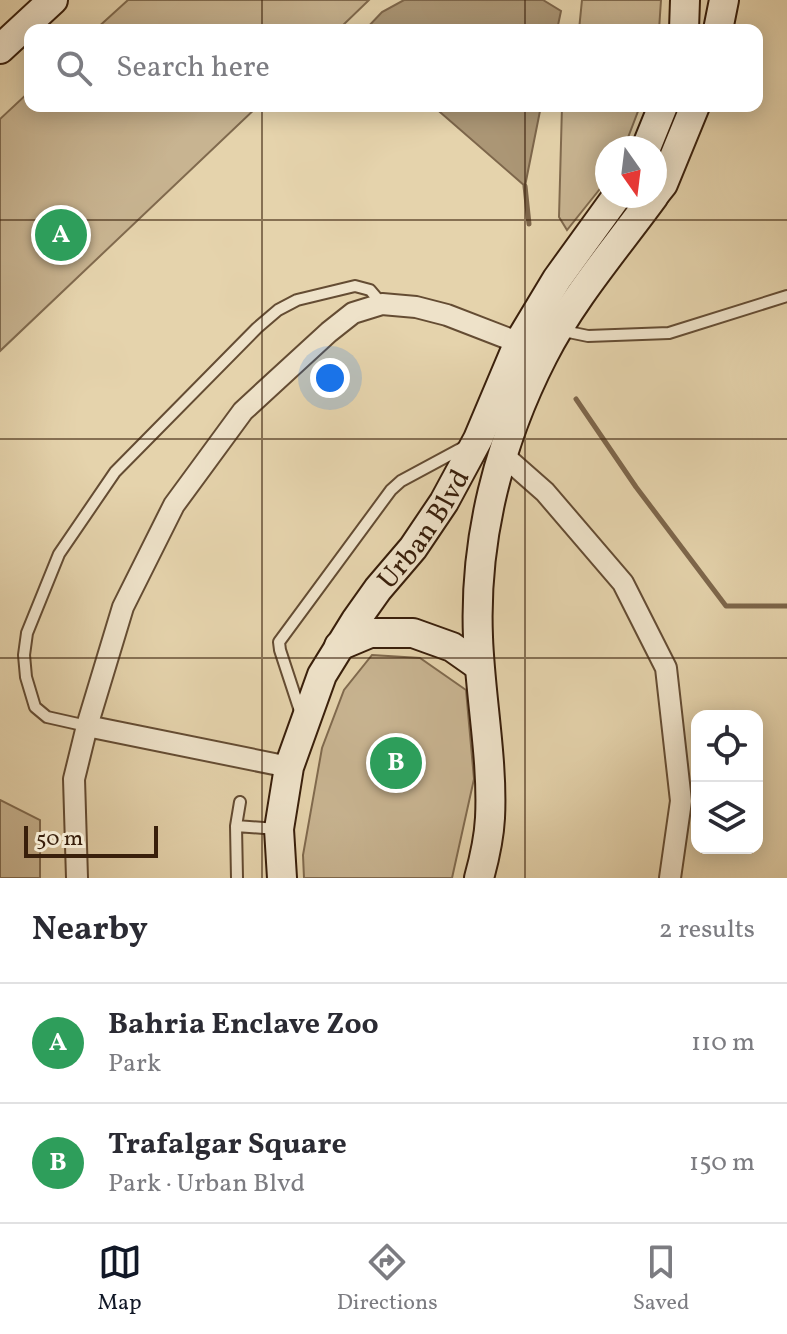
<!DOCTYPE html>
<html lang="en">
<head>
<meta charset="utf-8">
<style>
  body { margin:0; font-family:Vollkorn,serif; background:#f7f7f7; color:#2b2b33 }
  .controls { position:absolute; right:24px; bottom:24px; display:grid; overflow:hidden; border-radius:16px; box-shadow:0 4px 20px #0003 }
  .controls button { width:72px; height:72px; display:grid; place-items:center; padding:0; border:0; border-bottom:2px solid #e1e1e2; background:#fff; color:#2b2b33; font:40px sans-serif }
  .compass { position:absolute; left:595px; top:136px; width:72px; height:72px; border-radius:50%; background:#fff; box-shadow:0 4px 20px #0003; rotate:166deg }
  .scale { position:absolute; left:24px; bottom:20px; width:134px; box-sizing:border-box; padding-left:8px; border:4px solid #391f0b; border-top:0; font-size:22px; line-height:28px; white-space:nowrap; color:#391f0b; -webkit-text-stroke:6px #eee2c9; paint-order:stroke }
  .you { position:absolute; left:330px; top:378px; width:28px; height:28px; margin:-20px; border:6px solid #fff; border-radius:50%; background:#1a73e8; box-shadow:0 0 0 12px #1a73e833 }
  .badge { display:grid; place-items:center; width:52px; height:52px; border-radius:50%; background:#111827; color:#fff; font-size:26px; font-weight:700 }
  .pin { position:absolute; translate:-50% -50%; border:4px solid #fff; box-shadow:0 2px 8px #0006 }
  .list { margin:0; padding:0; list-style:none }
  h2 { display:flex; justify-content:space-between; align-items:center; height:104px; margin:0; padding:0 32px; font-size:34px }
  h2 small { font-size:26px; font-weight:400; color:#7c7c81 }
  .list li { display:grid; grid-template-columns:52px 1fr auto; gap:24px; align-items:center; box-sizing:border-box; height:120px; padding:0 32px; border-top:2px solid #e1e1e2 }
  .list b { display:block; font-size:30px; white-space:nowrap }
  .list p { margin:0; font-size:26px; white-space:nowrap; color:#7c7c81 }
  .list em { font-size:26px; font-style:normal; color:#7c7c81 }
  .icon { flex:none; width:44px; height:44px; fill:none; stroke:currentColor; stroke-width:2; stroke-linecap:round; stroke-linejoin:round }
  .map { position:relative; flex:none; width:787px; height:878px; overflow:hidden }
  .search { position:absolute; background:#fff; box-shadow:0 4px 20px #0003; left:24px; right:24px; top:24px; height:88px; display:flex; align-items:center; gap:20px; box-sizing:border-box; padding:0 28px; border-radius:16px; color:#7c7c81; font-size:30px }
  .sheet { height:344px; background:#fff }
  nav { display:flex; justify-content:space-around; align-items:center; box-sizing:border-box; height:112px; border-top:2px solid #e1e1e2; background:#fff; font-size:22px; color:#7c7c81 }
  nav a { display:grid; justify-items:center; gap:4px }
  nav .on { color:#111827 }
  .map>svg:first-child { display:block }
</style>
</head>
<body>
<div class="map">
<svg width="787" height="878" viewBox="0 0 787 878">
  <rect width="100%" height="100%" fill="#e5d3ac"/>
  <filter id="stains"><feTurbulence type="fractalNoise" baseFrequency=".0025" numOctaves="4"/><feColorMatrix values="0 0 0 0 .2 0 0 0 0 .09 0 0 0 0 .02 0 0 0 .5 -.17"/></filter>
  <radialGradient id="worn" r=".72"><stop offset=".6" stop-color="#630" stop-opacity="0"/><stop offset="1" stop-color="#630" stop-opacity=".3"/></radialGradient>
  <path fill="#c8b491" stroke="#806a4e" stroke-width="2" d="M128,0H369L338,30H95Z
    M582,0H661L659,30H579Z
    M30,91V106H258L0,351V119Z
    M562,106H640L624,148H607V180L567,230L559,217Z
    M372,655L420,658L466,690L474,779L452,878H304L303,855L322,748L344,690Z
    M0,800L40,820V878H0Z"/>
  <path fill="#ab9675" stroke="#7d664b" stroke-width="2" d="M404,0H543L561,11L557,30H365L382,12Z
    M434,106H541L525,186L433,106Z"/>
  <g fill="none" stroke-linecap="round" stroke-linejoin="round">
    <path stroke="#7d664b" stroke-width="5" d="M525,186L529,224
      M576,399L636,487L726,606H787"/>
    <defs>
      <path id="lane" d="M559,330L588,336L669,333L787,296
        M301,714L280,650L279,642L391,490L401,481L466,446
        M87,726L47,717L35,707L26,677L24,655L27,633L59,554L115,472L257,328L278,310L297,300L355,286L370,290L382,304
        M236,826L277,829
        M237,878L236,826L240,802"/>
      <path id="street" d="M503,455L545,492L623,583L666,668L681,801L670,878
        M87,726L289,767
        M77,878L74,779L87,726L123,607L174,505L243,411L329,332L353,313L382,304L416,307L447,315L530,347"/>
      <g id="secondary">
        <path d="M684,30L685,0"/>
        <path d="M718,30L724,0"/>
        <path d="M0,49L53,0"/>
        <path d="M646,148L663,106"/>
        <path d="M655,194L663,184L695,106"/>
        <path d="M339,646L370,633H413L452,647L479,666"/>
        <path id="s1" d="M282,878L279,829L289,767L322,675L356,620L378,589L413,548L444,502L478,439L519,342L557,279L617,196"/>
        <path d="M479,878C484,860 489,837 490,818C493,760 480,695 478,637C474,539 499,442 543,356C572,299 616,248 654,196"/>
      </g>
    </defs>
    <use href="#lane" stroke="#644c33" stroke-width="14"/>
    <use href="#street" stroke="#644c33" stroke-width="24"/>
    <use href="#secondary" stroke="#391f0b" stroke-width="32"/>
    <use href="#lane" stroke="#eee2c9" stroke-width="10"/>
    <use href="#street" stroke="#eee2c9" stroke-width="20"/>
    <use href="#secondary" stroke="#eee2c9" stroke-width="28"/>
  </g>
  <path fill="none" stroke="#391f0b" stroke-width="2" stroke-opacity="0.55" d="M262,0V30M525,0V30M262,106V878M525,106V878M0,220H787M0,439H787M0,658H787"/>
  <g text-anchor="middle" stroke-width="8" stroke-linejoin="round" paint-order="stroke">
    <g font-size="28" fill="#391f0b" stroke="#eee2c9">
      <text dy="10" stroke="none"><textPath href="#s1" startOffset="388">Urban Blvd</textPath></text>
    </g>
  </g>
  <rect width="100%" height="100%" filter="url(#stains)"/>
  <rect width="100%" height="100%" fill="url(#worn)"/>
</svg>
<div class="controls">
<button><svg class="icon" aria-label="locate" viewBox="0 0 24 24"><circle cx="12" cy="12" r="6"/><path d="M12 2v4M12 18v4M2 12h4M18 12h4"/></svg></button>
<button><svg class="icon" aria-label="layers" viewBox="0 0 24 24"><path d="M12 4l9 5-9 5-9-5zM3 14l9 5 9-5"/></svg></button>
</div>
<svg class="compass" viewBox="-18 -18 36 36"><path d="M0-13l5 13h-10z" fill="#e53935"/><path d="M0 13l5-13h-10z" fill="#7c7c81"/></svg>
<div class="scale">50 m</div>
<div class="you"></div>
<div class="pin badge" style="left:61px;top:235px;background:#2e9e5b">A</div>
<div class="pin badge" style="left:396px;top:763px;background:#2e9e5b">B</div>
<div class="search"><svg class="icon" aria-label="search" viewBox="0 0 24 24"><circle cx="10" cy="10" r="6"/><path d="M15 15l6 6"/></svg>Search here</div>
</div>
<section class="sheet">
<h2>Nearby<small>2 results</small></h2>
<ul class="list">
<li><span class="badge" style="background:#2e9e5b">A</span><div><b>Bahria Enclave Zoo</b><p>Park</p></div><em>110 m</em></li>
<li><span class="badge" style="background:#2e9e5b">B</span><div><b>Trafalgar Square</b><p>Park · Urban Blvd</p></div><em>150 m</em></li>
</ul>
</section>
<nav>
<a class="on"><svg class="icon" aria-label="map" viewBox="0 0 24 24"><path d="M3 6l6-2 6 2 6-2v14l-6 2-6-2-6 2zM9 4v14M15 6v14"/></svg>Map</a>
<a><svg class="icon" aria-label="directions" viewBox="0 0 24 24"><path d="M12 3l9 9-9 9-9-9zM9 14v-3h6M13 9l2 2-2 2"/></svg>Directions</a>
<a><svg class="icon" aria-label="saved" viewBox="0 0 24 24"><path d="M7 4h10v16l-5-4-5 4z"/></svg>Saved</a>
</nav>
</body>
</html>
